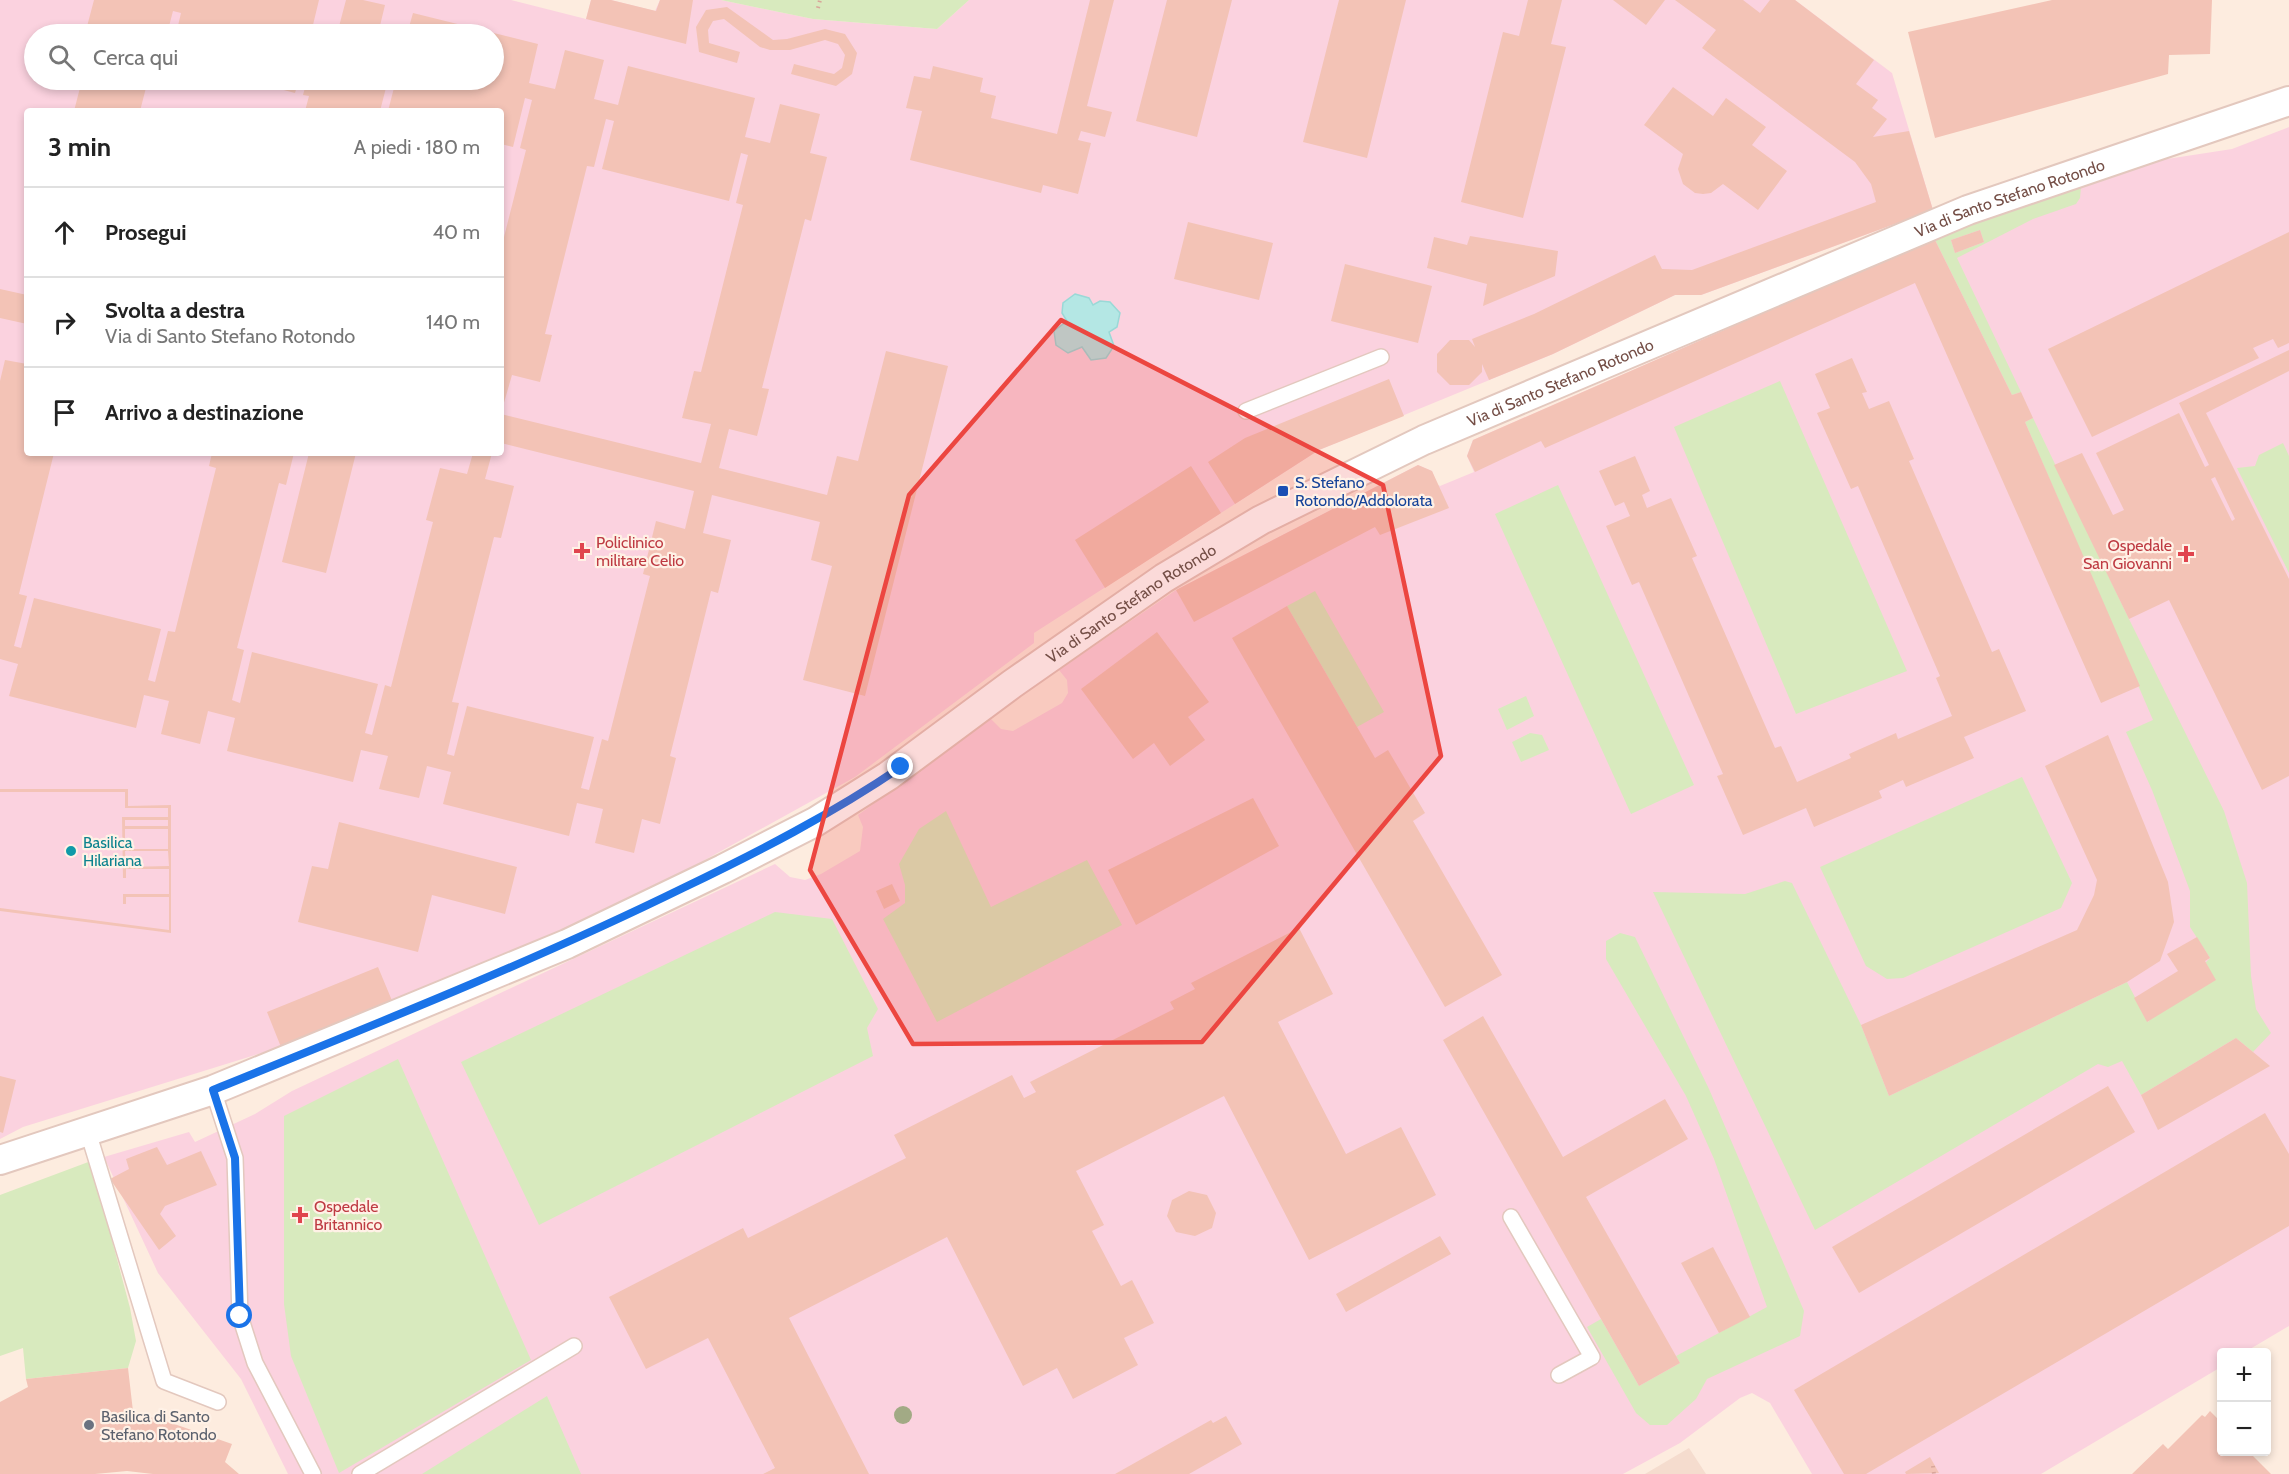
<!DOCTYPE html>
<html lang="it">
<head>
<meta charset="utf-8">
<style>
  body { margin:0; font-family:Cabin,sans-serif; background:#f2f2f2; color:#222 }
  .controls { position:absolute; right:18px; bottom:18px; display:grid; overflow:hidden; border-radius:6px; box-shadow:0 3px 9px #0003 }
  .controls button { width:54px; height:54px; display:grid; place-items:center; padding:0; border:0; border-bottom:2px solid #e0e0e0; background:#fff; color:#222; font:30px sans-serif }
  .stop { position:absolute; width:18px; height:18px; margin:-14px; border:4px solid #1a73e8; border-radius:50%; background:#fff }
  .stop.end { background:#1a73e8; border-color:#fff; box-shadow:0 2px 6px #0008 }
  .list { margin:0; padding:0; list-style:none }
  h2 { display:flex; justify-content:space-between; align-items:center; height:78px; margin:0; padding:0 24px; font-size:26px }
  h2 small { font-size:20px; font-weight:400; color:#767676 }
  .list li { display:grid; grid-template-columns:39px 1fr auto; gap:18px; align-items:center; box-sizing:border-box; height:90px; padding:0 24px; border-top:2px solid #e0e0e0 }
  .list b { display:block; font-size:22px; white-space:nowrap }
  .list p { margin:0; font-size:20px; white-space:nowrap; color:#767676 }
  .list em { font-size:20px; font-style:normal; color:#767676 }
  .icon { flex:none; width:33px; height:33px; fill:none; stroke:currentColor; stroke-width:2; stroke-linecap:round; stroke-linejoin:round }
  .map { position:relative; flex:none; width:2289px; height:1474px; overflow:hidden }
  .search { position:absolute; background:#fff; box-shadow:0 3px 9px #0003; left:24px; top:24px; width:480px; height:66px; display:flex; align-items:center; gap:15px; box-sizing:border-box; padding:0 21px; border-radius:33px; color:#767676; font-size:22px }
  .panel { position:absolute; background:#fff; box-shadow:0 3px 9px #0003; left:24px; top:108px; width:480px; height:348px; border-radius:6px }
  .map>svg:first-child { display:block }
</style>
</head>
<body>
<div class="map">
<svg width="2289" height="1474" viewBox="0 0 2289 1474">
  <rect width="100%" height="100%" fill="#fdecdf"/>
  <path fill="#f5dcce" d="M1689,1448L1706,1474H1645Z"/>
  <path fill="#fbd2df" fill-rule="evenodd" d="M0,0H511L586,19L591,0H611L655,11L660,0H721L813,19L937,29L969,0H1795L1892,73L1933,210L1701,295H1675L1553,354L1319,450L1034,633V643L855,777L629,902L281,1047L23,1127L0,1139ZM34,34H494V80H34ZM27,111H501V453H27Z
    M2289,127V1326L2245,1352H2222L2221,1367L2041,1474H1812L1770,1403L1752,1393L1740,1398L1680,1443L1623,1474H288L241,1379L158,1273L104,1157L189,1132L195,1142L255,1114L292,1091L775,864L790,877L805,880L821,874L860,851L863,827L858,815L991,719L1001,729L1013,731L1062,703L1068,693L1067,680L1059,670L1176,590L1418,465L1432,471L1437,484L1440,486L1474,472L1467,456L1473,440L1934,238L2154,161L2232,149Z"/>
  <path fill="#d8eabe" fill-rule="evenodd" d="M721,0H969L937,29L813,19Z
    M2081,187L2080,198L2076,204L2033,219L1957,258L2021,392L2012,395L1934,238ZM1980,230L1984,242L1955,253L1951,240Z
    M1780,381L1907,671L1796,714L1674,427Z
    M2033,418L2129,619L2224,811L2247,883L2251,976L2256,1009L2271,1033L2253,1052L2236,1038L2141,1095L2122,1061L2108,1067L2098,1064L1815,1230L1653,892L1745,894L1785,881L1792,883L1861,1025L1889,1096L2127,982L2148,1022L2210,958L2190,927V891L2152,790L2126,732L2153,720L2025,422Z
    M2283,443L2289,456V573L2237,468L2255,466L2259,455Z
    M1558,485L1694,785L1631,814L1495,514Z
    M1315,591L1384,712L1357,727L1287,606Z
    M1526,696L1534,716L1507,730L1498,709Z
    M1530,733L1542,735L1549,750L1521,762L1512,742Z
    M2022,777L2072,883L2061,908L1903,978L1887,979L1866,966L1820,867Z
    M946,811L991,907L1087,860L1122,925L937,1022L883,919L905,903V885L899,864L919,829Z
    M775,912L832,919L878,1009L867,1028L873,1056L539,1225L461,1062Z
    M1620,933L1635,937L1709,1089L1804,1311L1800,1336L1707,1379L1696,1399L1667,1425H1650L1636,1413L1587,1327L1601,1319L1639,1386L1680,1363L1676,1356L1767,1307L1714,1159L1686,1096L1606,959V941Z
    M398,1059L531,1360L339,1473L291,1356L284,1304V1116Z
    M91,1161L130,1308L136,1341L128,1368L26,1379L23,1348L0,1356V1195Z
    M547,1396L581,1474H422Z"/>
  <path fill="#b4e7e4" stroke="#9ad9d7" stroke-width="1.5" d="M1075,294L1089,298L1093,305L1100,301L1110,302L1120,313L1117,327L1109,332L1114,346L1106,358L1091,360L1082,347L1068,353L1056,345L1054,331L1067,321L1062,313L1063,303Z"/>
  <path fill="#f3c3b6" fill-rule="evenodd" d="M94,0H319L312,29L332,34H176L181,13L173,11L167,34H85Z
    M346,0H363L385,5L378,34H337Z
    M591,0H611L656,11L660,0H693L686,44L586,19Z
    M1090,0H1114L1087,106L1112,112L1105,137L1081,131L1078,140L1091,143L1078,194L1043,185L1041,193L910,160L922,111L906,108L914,76L930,79L933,66L983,78L980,92L996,96L991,118L1057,134Z
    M1167,0H1232L1197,137L1136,121Z
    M1339,0H1406L1367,158L1303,142Z
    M1528,0H1562L1551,44L1566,47L1523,218L1461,202L1503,32L1519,36Z
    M1613,0H1665L1646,25Z
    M1675,0H1743L1760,13L1770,0H1795L1874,60L1856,84L1878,100L1872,108L1887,119L1873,137L1909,131L1933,210L1701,295H1675L1553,354L1489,380L1482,364V372L1469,385H1450L1437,372V354L1450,340H1469L1475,347L1472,339L1534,314L1655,255L1662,269L1692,270L1876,202L1871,184L1855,162L1702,48L1716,30Z
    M2052,0H2212L2210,54L2169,55L2168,74L1935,138L1908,32Z
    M727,7L773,40L787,39L825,29L845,34L857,53L852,74L836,86L791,74L794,64L834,74L842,68L845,55L838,44L825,40L790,50H770L760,47L724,19L713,21L708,30L709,43L740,52L737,63L699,52L696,27L706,10Z
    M413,13L538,44L529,83L555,89L565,50L604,60L594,99L618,105L628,66L755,98L745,137L770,143L780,104L820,114L810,153L827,157L811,221L805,219L762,388L769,389L757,436L729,429L719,468L827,495L837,456L858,461L886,351L948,366L865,696L803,680L832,566L811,560L820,522L712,495L703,533L731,540L718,593L711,591L670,756L676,758L660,824L642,819L634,853L595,843L603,809L577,803L569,836L443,804L451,772L427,766L419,798L379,789L388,756L361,750L353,782L227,751L235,718L208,711L200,744L161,734L169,701L144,695L136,728L9,696L18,664L0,659V381L5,360L27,364V453H54L19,594L27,596L14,646L21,648L34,598L161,629L148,680L155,682L168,631L175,632L216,468L209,466L212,453H294L286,485L279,483L237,648L244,650L232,700L240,703L252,652L378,684L365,733L372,735L385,685L391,687L433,522L426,520L440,468L467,474L473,453H492L485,479L514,486L501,538L494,537L452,702L459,703L447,754L454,756L467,706L594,737L581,788L589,790L602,739L608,741L650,576L643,574L656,521L685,529L694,491L501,443V414L701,463L711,424L682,418L694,371L701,372L743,205L736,203L748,155L741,153L729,201L602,169L614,121L606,119L594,167L587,166L545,334L552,335L540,382L512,375L501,413V249L526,150L520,148L532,100L525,98L513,147L501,144V111H388L396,80H494V34H407Z
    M82,80H148L140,111H74Z
    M245,80H299L295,93Z
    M307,80H388L380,111H305L309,96L303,95Z
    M1673,87L1713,116L1726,98L1766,127L1752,145L1787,171L1758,210L1723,184L1711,193L1703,194L1695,193L1683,184L1678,169L1683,154L1644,125Z
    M1188,222L1273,243L1259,300L1174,279Z
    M1980,230L1984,242L1955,253L1951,240Z
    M2289,232V343L2278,348L2273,339L2253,348L2259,358L2092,437L2048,349Z
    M1470,236L1558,251L1555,276L1483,306L1487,284L1427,268L1434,237L1467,245Z
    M1934,238L2012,395L2021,392L2033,418L2025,422L2140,686L2101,703L1915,283L1545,448L1541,441L1475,472L1467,456L1473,440Z
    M1345,264L1432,286L1418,343L1331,321Z
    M0,289L27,295V324L0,318Z
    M2289,350V371L2206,413L2289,579V776L2262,790L2169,600L2129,619L2054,465L2082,453L2113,515L2124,510L2096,453L2179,413L2205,467L2209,465L2179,403ZM2215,477L2235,519L2232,521L2211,479Z
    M1852,358L1867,392L1862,393L1869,409L1889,401L1914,459L1909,461L1992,652L1999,649L2026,711L1964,737L1974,758L1906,787L1903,780L1879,791L1882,798L1814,827L1806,808L1743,835L1717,776L1723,774L1639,582L1632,585L1606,526L1630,516L1624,502L1615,506L1599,471L1635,456L1650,491L1642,495L1647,508L1671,498L1697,556L1692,558L1775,748L1781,746L1797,782L1851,758L1849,754L1896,733L1898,739L1952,716L1936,678L1940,676L1858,486L1851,489L1817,413L1830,408L1815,374Z
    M1389,379L1404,416L1319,450L1235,504L1208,462L1245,438Z
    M309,453H356L326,573L282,562Z
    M1418,465L1432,471L1449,508L1380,535L1375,527L1194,622L1176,590Z
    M1191,466L1221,513L1105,588L1075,540Z
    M1287,606L1375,758L1388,750L1425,813L1413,821L1502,975L1445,1007L1232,638Z
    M1157,632L1209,702L1188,717L1205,740L1170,766L1154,743L1133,759L1081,689Z
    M2108,735L2168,882L2174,922L2160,961L2127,982L1889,1096L1861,1025L2077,930L2094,895L2097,880L2045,766Z
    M0,789H128V806L171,805V933L0,911V908L169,930V897H126V904H123V894H169V869H126V878H123L122,817H168V808H125V792H0ZM125,820H168V826H125ZM125,829H168V849H125ZM125,851H168L169,866L126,867Z
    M1253,798L1279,846L1136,925L1108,870Z
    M339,822L517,867L505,914L432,895L418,952L298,922L312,866L328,869Z
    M892,884L900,901L884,909L876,891Z
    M1299,928L1333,994L1278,1022L1346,1154L1401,1127L1436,1195L1309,1260L1224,1096L1076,1171L1104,1225L1092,1231L1121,1286L1132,1280L1154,1323L1124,1338L1138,1365L1073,1399L1057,1368L1023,1386L947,1237L789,1318L869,1474H763L775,1468L708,1338L646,1369L609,1297L743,1228L748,1238L906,1158L894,1135L1012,1075L1024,1098L1036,1092L1030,1082L1174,1009L1170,1002L1195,989L1191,983Z
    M2197,937L2210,958L2205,961L2216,980L2147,1022L2134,998L2178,971L2167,954Z
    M378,967L393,1003L281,1047L267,1012Z
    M1483,1016L1563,1157L1665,1099L1688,1139L1586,1197L1680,1363L1639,1386L1443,1040Z
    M2236,1038L2270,1066L2158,1130L2141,1095Z
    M0,1076L16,1080L3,1133L0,1132Z
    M2108,1086L2135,1132L1859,1293L1832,1247Z
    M2265,1113L2289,1154V1226L1866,1474H1844L1794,1390Z
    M157,1147L167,1165L201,1151L217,1185L165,1206L160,1214L176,1236L159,1250L110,1179L129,1169L126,1159Z
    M1189,1191L1207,1195L1216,1213L1212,1228L1195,1236L1176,1232L1167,1216L1172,1200Z
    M1440,1236L1451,1254L1346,1312L1336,1294Z
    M1713,1247L1750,1317L1719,1333L1681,1263Z
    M128,1368L134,1420L154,1417L232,1444L225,1462L239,1474H153L127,1471L95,1474H0V1402L28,1387L26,1379Z
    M2210,1411L2222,1423V1452H2249L2271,1474H2132L2163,1444L2168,1449L2202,1415L2205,1417Z
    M1226,1416L1242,1444L1189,1474H1115L1211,1420L1213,1423Z
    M1930,1457L1939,1473L1906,1474L1905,1472Z"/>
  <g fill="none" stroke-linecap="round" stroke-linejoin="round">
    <defs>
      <path id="service" d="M1246,411L1381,357
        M213,1090L235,1158L240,1316L255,1363L313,1474
        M88,1132L164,1381L218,1402
        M1511,1217L1592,1357L1559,1375
        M360,1474L574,1346"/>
      <g id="minor">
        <path id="s1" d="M0,1160L213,1090L567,944L723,869L815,822L888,776L1012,684L1164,578L1261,520L1424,440L1968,210L2289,101"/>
      </g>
    </defs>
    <use href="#service" stroke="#e3c8be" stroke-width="18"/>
    <use href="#minor" stroke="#e3c8be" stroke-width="32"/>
    <path stroke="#d8a69a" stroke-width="4" stroke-dasharray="1.5 4.5" stroke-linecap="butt" d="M818,8L820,0
      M1933,1466L1934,1474"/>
    <use href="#service" stroke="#fff" stroke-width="15"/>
    <use href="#minor" stroke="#fff" stroke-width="28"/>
  </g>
  <circle fill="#a2aa85" cx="903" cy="1415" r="9"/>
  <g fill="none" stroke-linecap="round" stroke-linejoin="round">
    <path stroke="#1a73e8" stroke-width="8" d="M240,1316L235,1158L213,1090C371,1026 530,963 683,888C758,852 832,814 901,767"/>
  </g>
  <path fill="#ec4640" fill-opacity="0.2" stroke="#ec4640" stroke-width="4.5" stroke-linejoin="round" d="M1061,320L1383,485L1441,756L1202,1042L913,1044L810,870L909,495Z"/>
  <rect fill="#1a4fb4" stroke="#fff1e6" stroke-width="2" x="1277" y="485" width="12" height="12" rx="3"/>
  <g fill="#e0444e" stroke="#fff1e6" stroke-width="2">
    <path d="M579 542h6v6h6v6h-6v6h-6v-6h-6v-6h6z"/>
    <path d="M2183 545h6v6h6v6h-6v6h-6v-6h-6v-6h6z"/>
    <path d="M297 1206h6v6h6v6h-6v6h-6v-6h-6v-6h6z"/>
  </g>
  <circle fill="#0f9aa8" stroke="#fff1e6" stroke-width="2" cx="71" cy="851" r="6"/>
  <circle fill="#6b7280" stroke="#fff1e6" stroke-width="2" cx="89" cy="1425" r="6"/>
  <g text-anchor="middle" stroke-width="4.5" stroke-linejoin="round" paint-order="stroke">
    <g font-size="16" fill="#744e46" stroke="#fff1e6">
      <text dy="6" stroke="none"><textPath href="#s1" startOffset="2238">Via di Santo Stefano Rotondo</textPath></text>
      <text dy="6" stroke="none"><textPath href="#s1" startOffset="1752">Via di Santo Stefano Rotondo</textPath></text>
      <text dy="6" stroke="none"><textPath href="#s1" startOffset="1268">Via di Santo Stefano Rotondo</textPath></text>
    </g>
    <g font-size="16" fill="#164399" stroke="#fff1e6" text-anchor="start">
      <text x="1295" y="488">S. Stefano<tspan x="1295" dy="18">Rotondo/Addolorata</tspan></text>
    </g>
    <g font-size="16" fill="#be3a42" stroke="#fff1e6" text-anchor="start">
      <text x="596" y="548">Policlinico<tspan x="596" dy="18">militare Celio</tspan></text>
      <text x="2172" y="551" text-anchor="end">Ospedale<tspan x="2172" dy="18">San Giovanni</tspan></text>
      <text x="314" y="1212">Ospedale<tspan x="314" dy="18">Britannico</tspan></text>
    </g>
    <g font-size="16" fill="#0d838f" stroke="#fff1e6" text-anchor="start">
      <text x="83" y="848">Basilica<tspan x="83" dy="18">Hilariana</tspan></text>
    </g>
    <g font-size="16" fill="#5b616d" stroke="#fff1e6" text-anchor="start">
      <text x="101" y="1422">Basilica di Santo<tspan x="101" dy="18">Stefano Rotondo</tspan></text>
    </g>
  </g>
</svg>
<div class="controls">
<button>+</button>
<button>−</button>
</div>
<div class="stop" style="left:240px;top:1316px"></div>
<div class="stop end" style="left:901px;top:767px"></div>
<div class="search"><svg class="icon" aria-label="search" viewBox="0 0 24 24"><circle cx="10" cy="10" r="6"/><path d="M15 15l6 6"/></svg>Cerca qui</div>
<section class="panel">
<h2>3 min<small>A piedi · 180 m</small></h2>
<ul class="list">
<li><svg class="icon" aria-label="ahead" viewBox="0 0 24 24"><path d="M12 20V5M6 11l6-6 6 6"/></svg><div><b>Prosegui</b></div><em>40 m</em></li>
<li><svg class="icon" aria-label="right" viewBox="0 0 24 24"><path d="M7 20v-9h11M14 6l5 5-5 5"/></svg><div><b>Svolta a destra</b><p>Via di Santo Stefano Rotondo</p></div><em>140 m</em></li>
<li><svg class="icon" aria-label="arrive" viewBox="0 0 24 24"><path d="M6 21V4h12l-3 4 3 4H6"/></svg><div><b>Arrivo a destinazione</b></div></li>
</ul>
</section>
</div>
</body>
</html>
